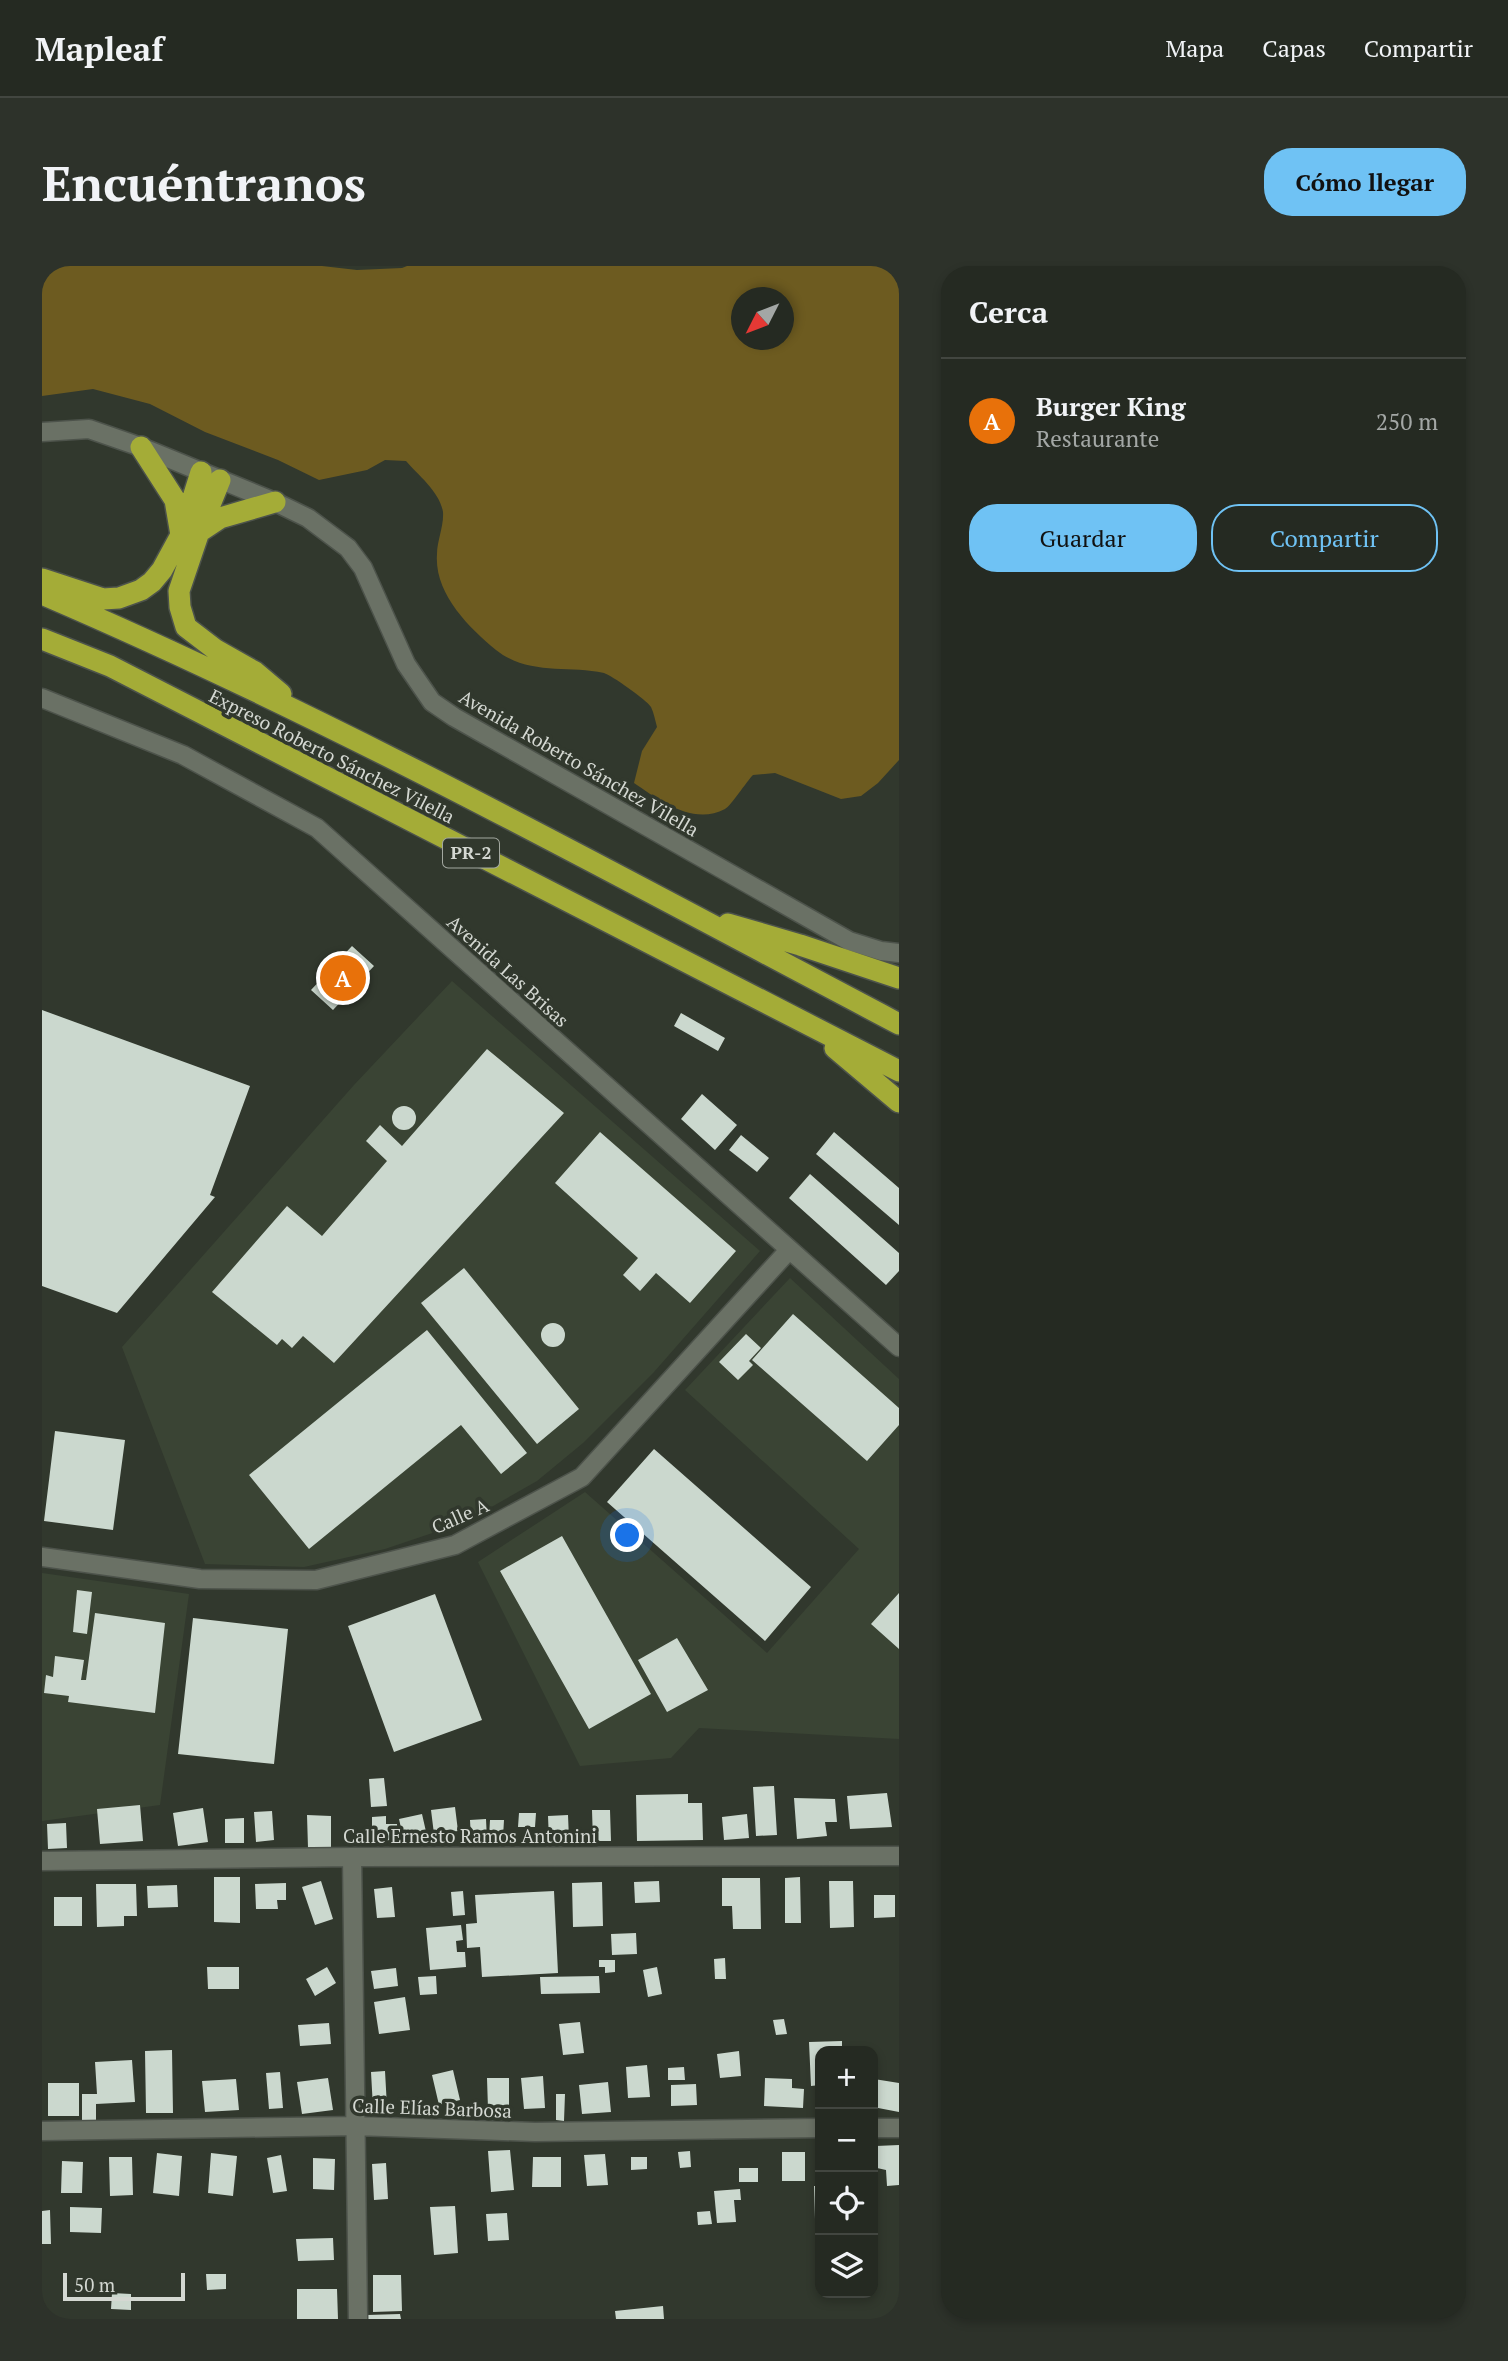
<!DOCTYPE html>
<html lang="es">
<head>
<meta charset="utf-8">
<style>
  body { margin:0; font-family:"PT Serif",serif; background:#2d322a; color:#f1f3f6 }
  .controls { position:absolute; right:21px; bottom:21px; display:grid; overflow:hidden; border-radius:14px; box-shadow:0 4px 10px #0003 }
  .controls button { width:63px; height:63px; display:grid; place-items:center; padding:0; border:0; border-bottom:2px solid #424640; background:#252a22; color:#f1f3f6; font:35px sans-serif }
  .compass { position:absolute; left:689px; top:21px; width:63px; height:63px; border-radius:50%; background:#252a22; box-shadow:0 4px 10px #0003; rotate:228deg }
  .scale { position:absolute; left:21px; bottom:18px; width:122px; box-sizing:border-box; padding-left:7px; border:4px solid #d4d8d2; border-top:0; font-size:19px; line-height:24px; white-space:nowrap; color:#d4d8d2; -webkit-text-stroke:5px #31382d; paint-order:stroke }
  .you { position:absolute; left:586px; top:1270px; width:24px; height:24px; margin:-18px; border:5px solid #fff; border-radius:50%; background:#1a73e8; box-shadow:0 0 0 10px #1a73e833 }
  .badge { display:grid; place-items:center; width:46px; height:46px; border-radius:50%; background:#6fc2f4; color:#fff; font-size:23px; font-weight:700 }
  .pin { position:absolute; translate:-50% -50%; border:4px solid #fff; box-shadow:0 2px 7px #0006 }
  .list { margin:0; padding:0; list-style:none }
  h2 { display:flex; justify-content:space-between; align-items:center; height:91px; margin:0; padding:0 28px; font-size:30px }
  h2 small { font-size:23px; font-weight:400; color:#a3a7a5 }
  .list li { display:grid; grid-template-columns:46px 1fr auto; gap:21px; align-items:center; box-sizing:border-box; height:126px; padding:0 28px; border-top:2px solid #424640 }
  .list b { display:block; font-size:26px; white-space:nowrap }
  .list p { margin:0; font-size:23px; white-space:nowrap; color:#a3a7a5 }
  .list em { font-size:23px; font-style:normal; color:#a3a7a5 }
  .actions { display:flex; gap:14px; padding:21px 28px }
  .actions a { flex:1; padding:16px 0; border:2px solid #6fc2f4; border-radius:28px; text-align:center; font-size:24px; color:#6fc2f4 }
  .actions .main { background:#6fc2f4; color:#111 }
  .icon { flex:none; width:38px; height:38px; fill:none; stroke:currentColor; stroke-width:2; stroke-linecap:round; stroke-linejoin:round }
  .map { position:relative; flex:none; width:857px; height:2053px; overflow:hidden; border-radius:28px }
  header { display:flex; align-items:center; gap:42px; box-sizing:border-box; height:98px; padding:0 35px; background:#252a22; border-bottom:2px solid #424640 }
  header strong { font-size:33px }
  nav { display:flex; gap:38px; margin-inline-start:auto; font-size:24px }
  .intro { display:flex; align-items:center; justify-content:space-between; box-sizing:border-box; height:168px; padding:0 42px }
  h1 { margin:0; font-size:49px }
  .button { padding:18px 32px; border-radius:28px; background:#6fc2f4; color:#111; font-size:24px; font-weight:700 }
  main { display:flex; gap:42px; padding:0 42px }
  aside { flex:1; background:#252a22; border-radius:28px; box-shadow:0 4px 10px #0003 }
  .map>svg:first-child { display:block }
</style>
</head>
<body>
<header>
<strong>Mapleaf</strong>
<nav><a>Mapa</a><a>Capas</a><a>Compartir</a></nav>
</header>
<div class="intro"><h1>Encuéntranos</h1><a class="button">Cómo llegar</a></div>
<main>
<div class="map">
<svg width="857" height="2053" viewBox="0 0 857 2053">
  <rect width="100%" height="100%" fill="#31382d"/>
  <path fill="#3a4434" d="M410,715L718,985L612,1106L541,1177L495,1215L423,1256L343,1283L262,1301L163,1298L80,1081L312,819Z
    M748,1012L857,1113V1473L657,1462L629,1492L538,1500L436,1296L543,1226L725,1387L817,1283L643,1124Z
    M0,1307L147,1328L118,1539L0,1555Z"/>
  <path fill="#6d5b20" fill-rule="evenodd" d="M0,0H280L315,4L360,2L365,0H857V494L836,517L819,530L799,533L733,507L711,509C705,515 688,541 683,543C651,560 617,534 592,517L600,485L615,461C613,454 612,447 609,441C605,434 569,409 562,407C525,399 487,410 454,384C426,361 392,327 395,288C395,275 402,260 401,246C398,226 376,209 364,195L343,194L325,204L277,214L236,194L163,166L108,138L51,123L0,130ZM699,32H741V74H699Z"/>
  <path fill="#cbd8ce" d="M310,680L332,700L291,744L269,724Z
    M0,744L208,820L168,929L173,931L75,1047L0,1020Z
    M639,747L683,772L676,785L632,760Z
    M445,783L522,847L292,1097L261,1070L250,1082L240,1073L235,1079L170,1026L245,940L280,970L345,895L324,875L338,859L360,880Z
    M660,828L695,859L673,884L639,853Z
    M350 852a12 12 0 1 1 24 0a12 12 0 1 1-24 0Z
    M558,866L694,985L648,1037L614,1007L598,1025L581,1009L596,992L513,917Z
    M792,866L857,922V959L774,888Z
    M699,869L727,892L715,906L687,884Z
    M768,908L857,987V1005L844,1019L747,932Z
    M422,1002L537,1143L495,1178L379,1037Z
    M751,1048L857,1142V1159L825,1195L710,1094Z
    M499 1069a12 12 0 1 1 24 0a12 12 0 1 1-24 0Z
    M385,1064L485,1187L459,1208L419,1159L267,1283L207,1209Z
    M704,1068L719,1082L707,1095L711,1099L696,1114L677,1096Z
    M13,1165L83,1174L71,1264L2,1255Z
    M612,1183L769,1321L723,1375L565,1236Z
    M520,1270L609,1428L547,1463L458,1305Z
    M35,1324L50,1326L45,1368L31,1366Z
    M857,1327V1383L829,1358Z
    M393,1328L440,1454L352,1486L306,1360Z
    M53,1347L123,1357L113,1447L26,1436L27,1430L2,1427L4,1409L11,1411L13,1390L42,1394L39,1414H44Z
    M151,1352L246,1363L232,1498L136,1488Z
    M635,1372L666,1424L625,1446L596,1394Z
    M342,1512L345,1540L329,1541L327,1513Z
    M732,1520L735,1569L714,1570L711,1521Z
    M845,1527L850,1561L808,1563L805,1530Z
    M646,1528V1537H660L661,1574L595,1575L594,1529Z
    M752,1532L793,1533L795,1556H783L785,1570L755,1573Z
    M98,1539L101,1575L58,1578L55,1543Z
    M413,1541L416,1565L392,1568L389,1544Z
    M161,1542L166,1576L136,1580L131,1547Z
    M550,1544H568L569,1575H551Z
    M230,1545L232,1574L214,1576L212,1546Z
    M477,1547H494L493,1561H476Z
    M380,1548L385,1570L362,1575L357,1553Z
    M705,1548L707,1572L682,1574L680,1551Z
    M265,1549L289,1550V1582H266Z
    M526,1549L527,1573L507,1574L506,1550Z
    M344,1550V1558H355L356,1576H330V1551Z
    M202,1552V1577H183V1553Z
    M444,1553L445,1574H429L428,1554Z
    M448,1554H462L461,1571H447Z
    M24,1557L25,1582L6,1583L5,1558Z
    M172,1611H198V1657L172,1656Z
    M758,1611L759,1657H743V1612Z
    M680,1612H718L719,1663H691L690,1640H680Z
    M279,1615L291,1653L273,1659L260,1621Z
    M617,1615L618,1636L593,1637L592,1616Z
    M787,1615H811L812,1661L788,1662Z
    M560,1616L561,1660L531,1661L530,1617Z
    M244,1617V1634H235L236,1643H214L213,1618Z
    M54,1618H94L95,1650H82V1660L55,1661Z
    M135,1619L136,1641L106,1642L105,1620Z
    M350,1621L353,1651L335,1652L332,1623Z
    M421,1625L423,1649L411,1650L409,1626Z
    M512,1625L516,1707L440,1711L438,1681L425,1682L424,1658L435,1657L433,1629Z
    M832,1629H853V1651L832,1652Z
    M12,1631H40V1660H12Z
    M419,1659L421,1674L414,1675L415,1686H423L424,1701L388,1704L384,1662Z
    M594,1667L595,1688L570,1689L569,1668Z
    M683,1692L684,1713H673L672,1693Z
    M557,1694H573V1706L563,1707V1701H557Z
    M165,1701H197V1723H166Z
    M285,1701L294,1717L273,1730L264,1713Z
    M615,1701L620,1728L606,1731L601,1704Z
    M354,1702L356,1720L332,1723L329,1705Z
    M394,1710L395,1728L378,1729L376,1711Z
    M557,1710L558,1727L499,1728L498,1711Z
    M363,1731L368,1764L337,1768L332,1736Z
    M742,1753L745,1768L734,1769L731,1754Z
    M538,1756L542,1787L521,1789L517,1758Z
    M287,1757L289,1778L258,1780L256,1759Z
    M800,1775V1785H778V1819L769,1820L767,1776Z
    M130,1784L131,1847H104L103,1785Z
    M697,1785L699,1810L678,1812L675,1788Z
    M90,1794L93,1836L54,1838V1856H40V1828H55L53,1796Z
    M605,1799L608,1831L586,1832L584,1801Z
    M642,1801L643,1814H626V1802Z
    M411,1804L418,1834L397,1839L390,1809Z
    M343,1805L345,1841L331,1842L329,1806Z
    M238,1806L241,1842L227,1843L224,1807Z
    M501,1810L503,1842L482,1843L479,1812Z
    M286,1812L291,1844L260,1848L255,1816Z
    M445,1812H467V1843H446Z
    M723,1812L750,1813V1822L762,1823L761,1842L722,1840Z
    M194,1813L197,1844L163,1846L160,1815Z
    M832,1813L857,1817V1846L831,1841Z
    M566,1816L569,1846L540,1848L537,1819Z
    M6,1817H37V1850H6Z
    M654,1818L655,1839L629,1840V1819Z
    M514,1828H523L522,1855L514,1854Z
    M857,1879V1919L845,1920L844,1904L835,1902L834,1880Z
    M468,1884L472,1924L449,1926L446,1885Z
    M648,1885L649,1901L638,1902L636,1886Z
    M740,1886H763V1915H740Z
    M115,1887L140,1890L137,1930L111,1927Z
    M169,1887L195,1890L191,1930L166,1927Z
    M563,1888L566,1919L545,1920L542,1889Z
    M239,1889L245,1925L231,1927L225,1892Z
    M67,1891H90L91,1929L68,1930Z
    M491,1891H519V1921H490Z
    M589,1891H605V1903L589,1904Z
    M271,1892L293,1893L292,1924L271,1923Z
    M20,1895L41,1896L40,1927H19Z
    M344,1897L346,1933L332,1934L330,1898Z
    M697,1902H716V1916H697Z
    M772,1920H778V1953H773Z
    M698,1923L699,1934H692L694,1956L675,1957L672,1925Z
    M413,1940L416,1987L392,1989L388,1941Z
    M28,1941L60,1942L59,1967L28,1966Z
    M8,1944L9,1978H0V1945Z
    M668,1945L670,1958L656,1959L655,1946Z
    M465,1947L467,1974L446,1975L444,1948Z
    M291,1972L292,1994L256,1995L254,1973Z
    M164,2008H184V2023L165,2024Z
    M331,2009H359L360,2045L331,2046Z
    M255,2023H295L296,2053H255Z
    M70,2027L89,2028V2044L69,2043Z
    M621,2040L622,2053H574L573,2045Z
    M358,2048L359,2053H326L325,2049Z"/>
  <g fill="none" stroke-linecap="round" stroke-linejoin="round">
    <defs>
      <path id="minor" d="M0,166L47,163L99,181L233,236L266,252L306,282L321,302L364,398L390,436L412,451L807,675L839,685L857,687
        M0,432L141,489L275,562L857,1081
        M0,1291L158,1313L274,1314L413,1279L540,1211L747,984
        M310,1591L316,2053
        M0,1595L310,1591L857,1590
        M831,1862H857
        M0,1865L314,1860L493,1866L778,1862"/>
      <path id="highway" d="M233,236L178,252L157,266L137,325L138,341L144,361L174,384L213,406L239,428
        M157,266L178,214
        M140,267L159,206
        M0,313L61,333L77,332L99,324L110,316L120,304L139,269L133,234L99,181
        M0,328C294,454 574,609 857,758
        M0,373L68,400L857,805
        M686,658L758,679L857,712
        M793,782L857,836"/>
    </defs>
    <use href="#minor" stroke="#4d534b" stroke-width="21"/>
    <use href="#highway" stroke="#4d534b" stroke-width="24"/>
    <use href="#minor" stroke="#6a7165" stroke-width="18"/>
    <use href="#highway" stroke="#a4ac37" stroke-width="21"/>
  </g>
  <g text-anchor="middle" stroke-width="7" stroke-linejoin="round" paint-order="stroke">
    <rect fill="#31382d" stroke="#a3a8a0" stroke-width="2" x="401" y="572.5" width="56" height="29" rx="5"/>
    <g font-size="18" font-weight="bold" fill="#d4d8d2">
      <text x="429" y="593">PR-2</text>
    </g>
    <g font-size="19" fill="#d4d8d2" stroke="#31382d">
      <text transform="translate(290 490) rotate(27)" y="7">Expreso Roberto Sánchez Vilella</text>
      <text transform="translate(537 497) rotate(30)" y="7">Avenida Roberto Sánchez Vilella</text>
      <text transform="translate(466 705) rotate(42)" y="7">Avenida Las Brisas</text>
      <text transform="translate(418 1250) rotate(-24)" y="7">Calle A</text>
      <text x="428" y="1577">Calle Ernesto Ramos Antonini</text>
      <text transform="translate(390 1842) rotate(2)" y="7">Calle Elías Barbosa</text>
    </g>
  </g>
</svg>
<div class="controls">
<button>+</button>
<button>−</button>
<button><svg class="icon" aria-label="locate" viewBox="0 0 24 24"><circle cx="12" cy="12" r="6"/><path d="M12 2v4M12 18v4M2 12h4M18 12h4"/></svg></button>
<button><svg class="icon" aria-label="layers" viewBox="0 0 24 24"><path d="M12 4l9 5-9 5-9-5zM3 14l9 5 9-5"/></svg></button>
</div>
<svg class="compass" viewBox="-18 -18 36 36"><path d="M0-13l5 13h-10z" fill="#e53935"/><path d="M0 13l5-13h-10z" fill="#a3a7a5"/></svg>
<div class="scale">50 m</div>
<div class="you"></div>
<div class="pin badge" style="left:301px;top:712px;background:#e8710a">A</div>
</div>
<aside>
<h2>Cerca<small></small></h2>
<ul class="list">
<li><span class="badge" style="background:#e8710a">A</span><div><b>Burger King</b><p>Restaurante</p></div><em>250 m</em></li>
</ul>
<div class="actions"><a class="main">Guardar</a><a>Compartir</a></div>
</aside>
</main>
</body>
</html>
